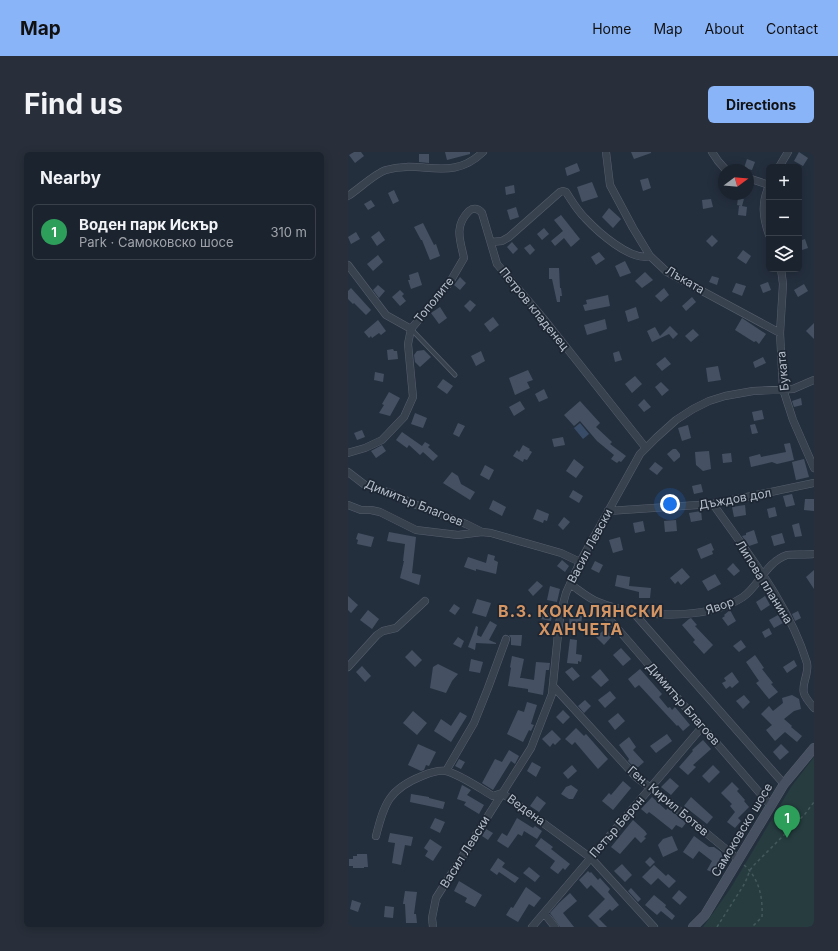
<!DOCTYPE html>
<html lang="en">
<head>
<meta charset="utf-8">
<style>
  body { margin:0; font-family:Inter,sans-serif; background:#282f3a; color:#f1f3f6 }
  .controls { position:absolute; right:12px; top:12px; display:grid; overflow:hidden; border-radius:6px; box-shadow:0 2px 10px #0003 }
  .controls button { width:36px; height:36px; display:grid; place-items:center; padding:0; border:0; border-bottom:1px solid #39404a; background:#1b232e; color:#f1f3f6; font:20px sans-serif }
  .compass { position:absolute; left:370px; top:12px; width:36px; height:36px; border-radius:50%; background:#1b232e; box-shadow:0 2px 10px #0003; rotate:74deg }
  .you { position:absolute; left:322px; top:352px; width:14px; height:14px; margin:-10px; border:3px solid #fff; border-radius:50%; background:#1a73e8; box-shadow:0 0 0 6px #1a73e833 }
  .badge { display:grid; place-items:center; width:26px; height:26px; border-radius:50%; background:#8ab4f8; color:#fff; font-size:13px; font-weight:700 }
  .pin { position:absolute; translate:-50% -33px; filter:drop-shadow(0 1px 2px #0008) }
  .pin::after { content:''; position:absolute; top:21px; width:14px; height:12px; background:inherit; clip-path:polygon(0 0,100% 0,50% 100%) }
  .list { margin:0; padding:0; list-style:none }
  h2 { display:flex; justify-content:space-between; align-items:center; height:52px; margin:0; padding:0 16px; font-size:17px }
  h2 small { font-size:13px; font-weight:400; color:#a0a4aa }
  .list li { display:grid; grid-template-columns:26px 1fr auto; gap:12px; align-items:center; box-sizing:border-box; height:56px; margin:0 8px 8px; padding:0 8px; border:1px solid #39404a; border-radius:6px }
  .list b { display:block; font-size:15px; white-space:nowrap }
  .list p { margin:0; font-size:13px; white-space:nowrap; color:#a0a4aa }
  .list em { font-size:13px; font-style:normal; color:#a0a4aa }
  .icon { flex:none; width:22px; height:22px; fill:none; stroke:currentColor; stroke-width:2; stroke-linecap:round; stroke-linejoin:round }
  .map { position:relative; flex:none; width:466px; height:775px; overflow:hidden; border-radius:6px }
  header { display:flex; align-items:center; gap:24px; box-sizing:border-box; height:56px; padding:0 20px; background:#8ab4f8; color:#111 }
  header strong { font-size:19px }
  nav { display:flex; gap:22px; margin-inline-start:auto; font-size:14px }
  .intro { display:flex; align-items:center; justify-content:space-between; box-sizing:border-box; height:96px; padding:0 24px }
  h1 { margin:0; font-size:28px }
  .button { padding:10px 18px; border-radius:6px; background:#8ab4f8; color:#111; font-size:14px; font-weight:700 }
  main { display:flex; gap:24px; padding:0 24px }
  aside { flex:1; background:#1b232e; border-radius:6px; box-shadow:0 2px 10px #0003 }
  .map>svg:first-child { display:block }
</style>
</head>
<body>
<header>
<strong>Map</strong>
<nav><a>Home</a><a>Map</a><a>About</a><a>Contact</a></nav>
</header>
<div class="intro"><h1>Find us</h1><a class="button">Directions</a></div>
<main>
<aside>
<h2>Nearby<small></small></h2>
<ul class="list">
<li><span class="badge" style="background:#2e9e5b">1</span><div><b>Воден парк Искър</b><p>Park · Самоковско шосе</p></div><em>310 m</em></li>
</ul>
</aside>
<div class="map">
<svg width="466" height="775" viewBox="0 0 466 775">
  <rect width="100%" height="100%" fill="#242f3e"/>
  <path fill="#263c3f" d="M466,605V775H355L382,737L443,635Z"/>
  <path fill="#394c67" d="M232,271L241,282L235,287L226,276Z"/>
  <path fill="#455162" d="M6,0H13L16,4L7,11L1,3Z
    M97,0H122V2L99,8Z
    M283,0H303V1L286,7Z
    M451,0L460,6L455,14L446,9Z
    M71,2H81V11L71,10Z
    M399,7L407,10L404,18L396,16Z
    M229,11L232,19L219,24L217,16Z
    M300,26L303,36L295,39L292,28Z
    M244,30L250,45L234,50L229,35Z
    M166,33L167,41L158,43L157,35Z
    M46,38L51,49L45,52L40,41Z
    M390,46L396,47L394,54L399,55L398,64L390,63L391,54H393L389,53Z
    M363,47L365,55L355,57L354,48Z
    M23,48L27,54L20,58L16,52Z
    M168,55L171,65L162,68L159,58Z
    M261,56L273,67L265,76L254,65Z
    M213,63L232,87L223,95L216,86L207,94L203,89L215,79L206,68Z
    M75,71L86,93L88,92L92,104L82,108L74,88H73L66,75Z
    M196,76L201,82L194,88L189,82Z
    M31,79L37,88L29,94L23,85Z
    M8,80L12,87L3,92L0,85Z
    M364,83L370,89L364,95L358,89Z
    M457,87L460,96L451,99V89Z
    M164,90L170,97L165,102L159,95Z
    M182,92L187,98L182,103L176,96Z
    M395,98L403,104L398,112L389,106Z
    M251,100L257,107L248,113L243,105Z
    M30,103L35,110L25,119L19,112Z
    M277,109L283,121L272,125L267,114Z
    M201,116H211L212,136H213L214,144H212V150H209L204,127H201Z
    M70,120L74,133L63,137L60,128H62L61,123Z
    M297,120L305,128L294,136L287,129Z
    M364,124L371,126L369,133L361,130Z
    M112,125L118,131L112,138L106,133Z
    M420,130L423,138L415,141L412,133Z
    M388,131L398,134L394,144L384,140Z
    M456,132L460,139L450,145L446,138Z
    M30,133L37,139L31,146L25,138Z
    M3,136L23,158L18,163L6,151L5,152L0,147V139Z
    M316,136L321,143L313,150L307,144Z
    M52,138L56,142L54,144L58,149L52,154L44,145Z
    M260,143L262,154L237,159L235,153L239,152L238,148Z
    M344,145L348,150L338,159L334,154Z
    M122,148L128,153L122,160L116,154Z
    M92,155L99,166L91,172L83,161Z
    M288,155L291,166L280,170L277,159Z
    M145,165L151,173L142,180L136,172Z
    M394,166L418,182L411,192L408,189L406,190L387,178Z
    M257,167L259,177L239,183L236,173Z
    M30,168L38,179L33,183L31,181L24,186L23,184L21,186L16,180Z
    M466,171V187L458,179Z
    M322,174L330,182L325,187L321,182L304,190L299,179L307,175L312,184Z
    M345,177L351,183L343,190L337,184Z
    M45,197L46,199H49L50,207L40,208L39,198Z
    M76,198L83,205L72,215L67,210L66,203L69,199Z
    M133,199L137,209L128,214L123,204Z
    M271,199L274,208L267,210L265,201Z
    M317,205L323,212L314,219L308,212Z
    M415,205L418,211L407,216L405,210Z
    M370,214L373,228L360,230L358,216Z
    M180,218L185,228L179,230L182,236L167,243L161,226Z
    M27,220L36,222L35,230L26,228Z
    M287,224L294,232L284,241L277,232Z
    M95,227L105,234L99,242L89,235Z
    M313,230L321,238L314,244L307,235Z
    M196,237L200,246L191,250L187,242Z
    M41,240L52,246L42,264L31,261L36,253L34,252Z
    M453,246L454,253L446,255L444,249Z
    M296,247L303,255L296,260L290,253Z
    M172,249L177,257L166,264L161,255Z
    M232,249L252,271L248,275L264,290L262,292L278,304L273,310L271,309L269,311L263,307L266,303L249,289L232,269L226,274L216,263Z
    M414,258L416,267L406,269L404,260Z
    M67,261L79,266L75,276L63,272Z
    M110,271L117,274L111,285L105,282Z
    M407,272L410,281L404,282L402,273Z
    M340,273L343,286L334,289L330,276Z
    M14,278L17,285L9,288L6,281Z
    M54,280L74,294L77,290L82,293L80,295L90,304L85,309L75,300L72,303L61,293L59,296L48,288Z
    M215,285L217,293L206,295L204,287Z
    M442,291L446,308L429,312L424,310L403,315L401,305L412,302L413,305L438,300L436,292Z
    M34,293L38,299L28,306L23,299Z
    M175,293L182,297L181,298L184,300L179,308L176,307L175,310L165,304L169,298L171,300Z
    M325,297H328L332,302V305L326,310L319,302Z
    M361,299L363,317L355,319L348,313L347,300Z
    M383,301L384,310L375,311L374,302Z
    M226,307L236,315L228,326L218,319Z
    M456,307L461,325L448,328L444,310Z
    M307,310L315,316L309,323L301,317Z
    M137,313L146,318L141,328L132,323Z
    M104,320L110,324L113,332L127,340L122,348L95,331Z
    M353,332L355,340L346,342L344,334Z
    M225,338L235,344L231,351L221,345Z
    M444,342L447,353L438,355L435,344Z
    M457,347H466V359L456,358Z
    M145,348L158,355L154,364L141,357Z
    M397,353L398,363L386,365L384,355Z
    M427,355L429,364L421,366L419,357Z
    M189,357L201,362L199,369L196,368L195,371L185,367Z
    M353,359L354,368L343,370L341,361Z
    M216,365L222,370L215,378L210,373Z
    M328,368L329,379L317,380L316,369Z
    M295,369L297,379L287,381L285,371Z
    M451,371L454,384L447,385L444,373Z
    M406,378L410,391L401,394L394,384L398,383V381Z
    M41,380L68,385L64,421L73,423L71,433L52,426L56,409H55L57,392L39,389Z
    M10,381L26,385L23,395L9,392L10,388L8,387Z
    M434,381L437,391L426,394L423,384Z
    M272,385L275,398L265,401L261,388Z
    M363,391L366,398L364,399L365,402L353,407L349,397Z
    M140,402L147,404L146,408L150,410L148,422L128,417V419L116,415L120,405L138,411Z
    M214,408L221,414L217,420L209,414Z
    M247,409L255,413L251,421L243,417Z
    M385,411L392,419L386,424L379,417Z
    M334,416L342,425L333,433L330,429L327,432L322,426Z
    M466,418V437L458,425Z
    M367,422L373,432L360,439L354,429Z
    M269,423L282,425L281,434L303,436L302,446H291V440L267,434Z
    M189,429L195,434L185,444L180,438Z
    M202,434L212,437L209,450L199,448Z
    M0,444L10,453L3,461L0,458Z
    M417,444L422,453L413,459L408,450Z
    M129,447L143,451L138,465L124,461Z
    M106,452L112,456L107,463L101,459Z
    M20,458L31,467L24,477L12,468Z
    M382,458L388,469L380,474L374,466L377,464L376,463Z
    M450,459L453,466L447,469L444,462Z
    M192,461H200L204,463L203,469L192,467Z
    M222,462L234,464L233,474L221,472Z
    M430,463L435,471L426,476L421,468Z
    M343,466L349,473L347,474L365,493L356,502L345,490L347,488L334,473L341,467Z
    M142,469L149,473L141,488L148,491V492L128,491L127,498L120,495L128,474L130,475L129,483L133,485Z
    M421,476L424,482L417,486L414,480Z
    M257,477L264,484L256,493L248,485Z
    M161,483H174L173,494L163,493V486Z
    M110,485L116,489L113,496L105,492Z
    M222,487L229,488L228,502L234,503L233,510L230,509V512L219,511Z
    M393,488L398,495L391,500L385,494Z
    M273,496L283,507L275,514L265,503Z
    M64,498L74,508L67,515L57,505Z
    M407,503L416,516L414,517L425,531L423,532L430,540L421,547L408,531L411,529L398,510Z
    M164,504L176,507L172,526H174L186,528L188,510L202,511L201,518H198L195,543L180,540V537L160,534L163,516L162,515Z
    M123,507L135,510L132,521L121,519Z
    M446,508L449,514L439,521L435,515Z
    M90,512L110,522L104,529L98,541L82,536L85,515Z
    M14,514L23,524L17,530L8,520Z
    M224,515L232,524L225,529L217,520Z
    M252,517L261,528L253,535L243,525Z
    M292,517L314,542L311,545L320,556L322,555L324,558L327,555L342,573L335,579L330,573L329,574L291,533L287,536L280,527Z
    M384,520L391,530L384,536L382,534L378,537L374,531L378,529L376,526Z
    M262,539L268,546L257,556L250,548Z
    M396,543L402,550L395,557L388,549Z
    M444,543L451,547L453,557L446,559L436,567L444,574L443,575L454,584L449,590L437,580L427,589L418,578L424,573L413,562L421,554L425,559L435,551L434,546Z
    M237,548L243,554L236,561L230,554Z
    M179,550L189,553L183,572L186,573L183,579L181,578L175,590L159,582L170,558L176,560Z
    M215,558L222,565L215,572L208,565Z
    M65,559L79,571L69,583L55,571Z
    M112,560L119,564L103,590L86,579L93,567L103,574Z
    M270,561L277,569L267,578L260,569Z
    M228,576L236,584L238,582L260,607L250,617L227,590L224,593L217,587Z
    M204,578L213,587L207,593L205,591L202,595L194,587Z
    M319,582L324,589L308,601L302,594Z
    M281,585L288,595L285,598L296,610L288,617L280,609L281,607L271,593Z
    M355,588L363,597L345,613L348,615L340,623L331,615L345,599L344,598Z
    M70,592L88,600L81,614L78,613L76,618L73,619L60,613Z
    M433,592L441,600L432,608L425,600Z
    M161,598L171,604L167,612L163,609L145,638L134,631L147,607L154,610Z
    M111,607L117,610L113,617L107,614Z
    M184,610L193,615L188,625L179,619Z
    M224,613L229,619L220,627L215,621Z
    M365,613L372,620L361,631L354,624Z
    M322,626L331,634L323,643L313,635Z
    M275,629L283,636L265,658L254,649L261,641L263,643Z
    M384,630L391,637L389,639L397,648L396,649L401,655L390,666L393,669L387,676L379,670L387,660L382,654L384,652L373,641Z
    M114,633L123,638L119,643L136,653L131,662L116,653L118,650L109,647Z
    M223,633L230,638L225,647H221L213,642L218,635Z
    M63,642L81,645V646L97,650L95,657L62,650Z
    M189,644L198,651L191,660L182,654Z
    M304,645L318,658L320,656L338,671L334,676L328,673L324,678L305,663L301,660L299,662L293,657Z
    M343,645L365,665L359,672L336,654Z
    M87,666L97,670L92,681L82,676Z
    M169,666L185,676L187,674L194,679L189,687L176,679L174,684L170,682L160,696L149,689L154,681L159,684Z
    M285,668L297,679L299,682L296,685L298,686L293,691L287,685L272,702L263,695Z
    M138,677L145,681L140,688L134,684Z
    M42,681L65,685L63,694L57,693L53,713L44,711L47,691L40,690Z
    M324,684L330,698L315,705L310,693L315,687Z
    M346,684L361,695H366L373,700L375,706L366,721L359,718L364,709L351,699L345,707L335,700Z
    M193,686L205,695L203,697L222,712L217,718L215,716L210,722L202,716L207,709L187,694Z
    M82,687L94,695L85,709L77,704L80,699L76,696Z
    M9,702H19L20,715H16V716H5V714H1V707H5V704H9Z
    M302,705L307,710L302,715L297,710Z
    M150,706L157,711L154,715L171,726L167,731L151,720L149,723L142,718Z
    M274,712L284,723L277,730L266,719Z
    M306,713L318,724L320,722L328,729L321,736L310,726L303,733L294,725Z
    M181,715L192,724L187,730L175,721Z
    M240,719L242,721L243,720L250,728L252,726L262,737L260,740L271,753L264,759L262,757L251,767L259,775H251L240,764L257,747L243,733L239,737L231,728Z
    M111,729L134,743L127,755L117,750L119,746L106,739Z
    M178,735L193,746L186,755L181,752L170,770L158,763L163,755L165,756Z
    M283,736L293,747L290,750L280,739Z
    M331,738L339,745L332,753L324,746Z
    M57,739L69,740L66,762H68L69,771H58L57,752H55Z
    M222,741L229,749L215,761L226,775H212L202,761L211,751Z
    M306,743L318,753L317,755L327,764L324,768L313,759L309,763L297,753Z
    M4,748L13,751L10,760L2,757Z
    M37,754L46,755L45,766L36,765Z"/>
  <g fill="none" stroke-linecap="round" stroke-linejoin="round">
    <defs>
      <path id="service" d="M64,178L107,223"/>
      <path id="minor" d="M258,0L262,33L285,76L302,104L319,120L432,181
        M364,0L370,9L378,18
        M431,15L440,0
        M400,26L421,33
        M421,34C413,51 415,66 421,83
        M0,44C11,37 26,22 38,18C74,7 103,31 135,0
        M143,90L154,89L161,85L212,40L215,39L218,40C224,49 229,58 237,66C249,79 283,110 302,104
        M0,113L38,163L63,177
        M433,117L435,132L432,181L435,237L445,268L466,316
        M0,301L17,296L34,288L56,265L65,245L60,192L63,177L102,130L116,106C112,88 106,74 121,59C126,55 131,57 134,61L149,112L195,166L297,295
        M0,320L17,333L43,341L66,352L118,372L134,380
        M365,352C400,402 441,452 459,511C460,516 459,519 458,524C453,541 455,543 466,556
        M0,353L13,358H23L32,360L68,378L110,383L134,380L143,381L213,401L232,410
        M260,359L365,352L466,331
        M222,432C231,438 240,446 250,450C289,466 359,469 395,445C411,434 418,410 439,403C442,402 460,403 466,402
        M248,450L256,461L423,654
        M284,459L436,632
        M0,515L29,483L35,479L48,476L77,449
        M205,534L288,625L322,651L391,708
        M98,619L126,571L140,536L158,487
        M28,684C36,652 41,637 74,624C81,621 91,618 98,619C111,622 133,637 145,644L154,641L243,706L306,775
        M196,761L207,775
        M85,775L84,766L88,746L183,596L204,542L211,472L214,456L218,441L232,410L292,302L308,286L328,268L345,257L361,249L377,244L405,239L445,237L466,228
        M184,775L354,575"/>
      <path id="secondary" d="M345,775L357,763L436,632L466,596"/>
    </defs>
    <use href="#service" stroke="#565f6c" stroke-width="5"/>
    <use href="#minor" stroke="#565f6c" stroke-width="8"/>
    <use href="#secondary" stroke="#565f6c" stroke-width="10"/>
    <path stroke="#44595c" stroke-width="1.5" stroke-dasharray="3 3" stroke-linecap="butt" d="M396,713C411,726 415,745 414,765L404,775
      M369,775L397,731L402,718L406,713L457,662L466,650"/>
    <use href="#service" stroke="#38414e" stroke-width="3.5"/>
    <use href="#minor" stroke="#38414e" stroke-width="7"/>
    <use href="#secondary" stroke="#465061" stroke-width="9"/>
  </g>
  <g text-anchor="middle" stroke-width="3.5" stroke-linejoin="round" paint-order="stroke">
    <g font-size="12" fill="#b4bcc9" stroke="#1d2633">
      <text transform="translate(337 128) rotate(30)" y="4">Лъката</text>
      <text transform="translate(86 148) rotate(-51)" y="4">Тополите</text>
      <text transform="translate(186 157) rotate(51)" y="4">Петров кладенец</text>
      <text transform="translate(435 219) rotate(-95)" y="4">Буката</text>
      <text transform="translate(387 347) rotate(-10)" y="4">Дъждов дол</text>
      <text transform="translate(66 351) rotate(22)" y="4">Димитър Благоев</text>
      <text transform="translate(242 394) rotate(-62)" y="4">Васил Левски</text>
      <text transform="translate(416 430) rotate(58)" y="4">Липова планина</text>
      <text transform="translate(372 454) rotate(-19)" y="4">Явор</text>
      <text transform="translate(335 552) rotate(49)" y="4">Димитър Благоев</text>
      <text transform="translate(320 649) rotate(40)" y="4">Ген. Кирил Ботев</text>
      <text transform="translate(178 658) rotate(36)" y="4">Ведена</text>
      <text transform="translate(269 675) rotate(-49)" y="4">Петър Берон</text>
      <text transform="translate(394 678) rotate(-59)" y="4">Самоковско шосе</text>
      <text transform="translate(117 700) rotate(-58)" y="4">Васил Левски</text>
    </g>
    <g font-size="16" font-weight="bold" letter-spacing="1" fill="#d59563" stroke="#1d2633">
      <text x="233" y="465">В.З. КОКАЛЯНСКИ<tspan x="233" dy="18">ХАНЧЕТА</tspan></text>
    </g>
  </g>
</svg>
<div class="controls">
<button>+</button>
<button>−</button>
<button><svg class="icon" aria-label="layers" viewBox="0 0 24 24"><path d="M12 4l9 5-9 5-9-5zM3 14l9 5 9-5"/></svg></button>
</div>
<svg class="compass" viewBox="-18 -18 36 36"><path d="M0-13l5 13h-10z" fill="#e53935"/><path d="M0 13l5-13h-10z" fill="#a0a4aa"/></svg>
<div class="you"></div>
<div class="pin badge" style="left:439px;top:686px;background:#2e9e5b">1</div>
</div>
</main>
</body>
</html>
